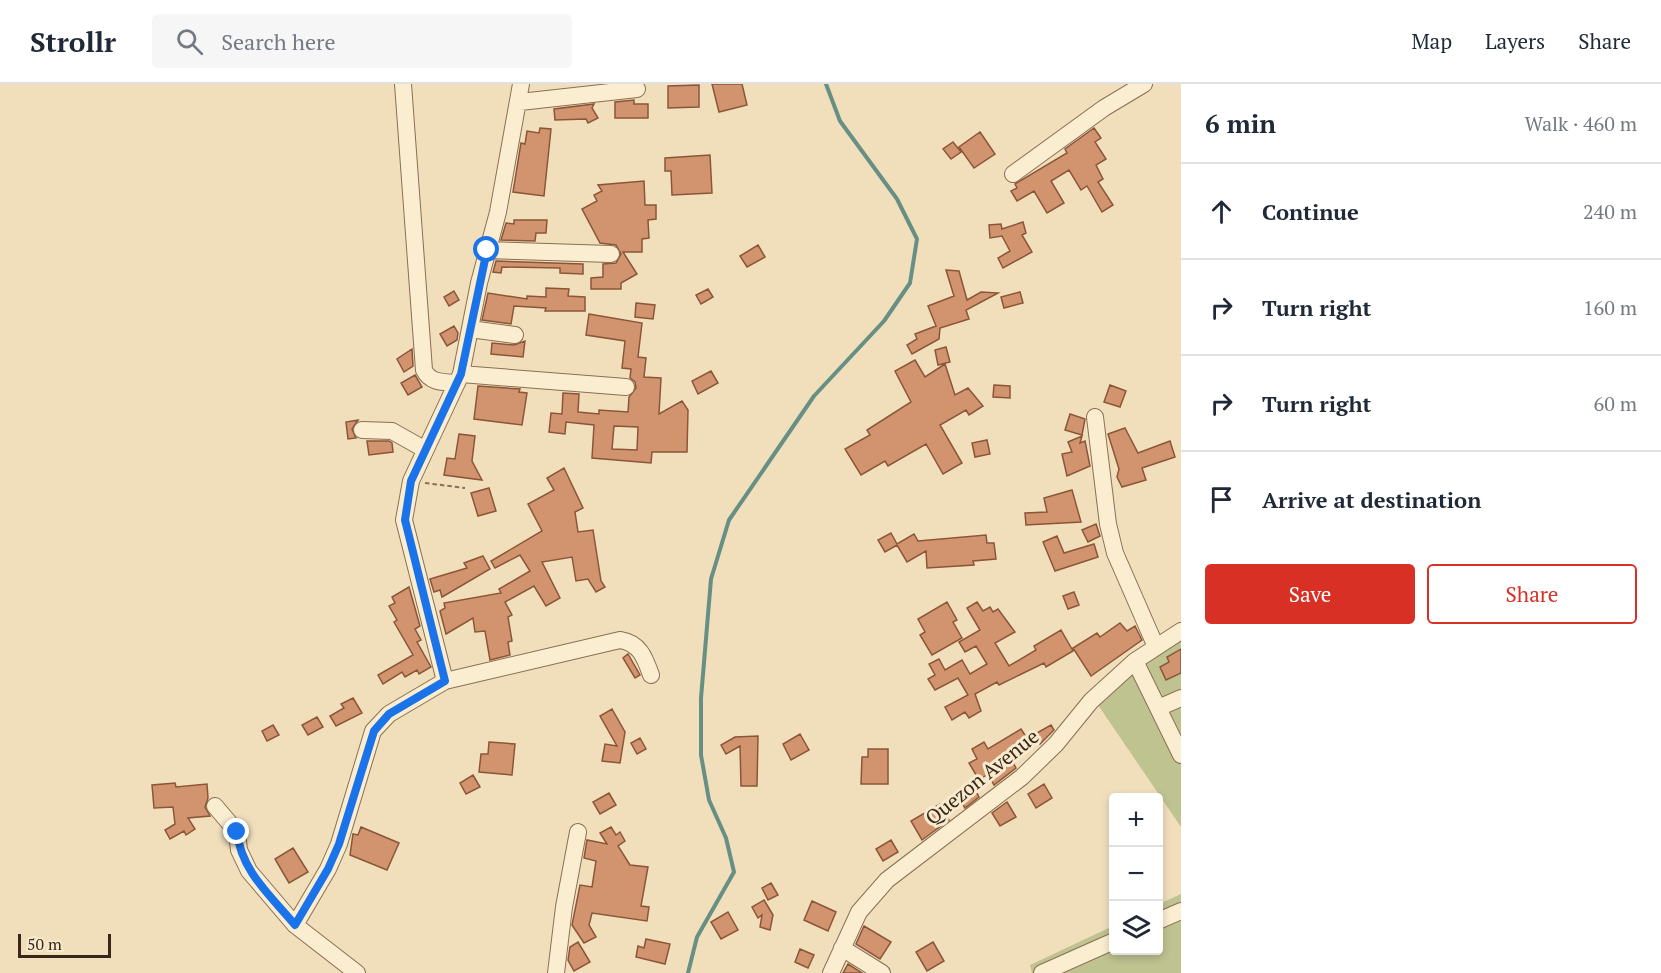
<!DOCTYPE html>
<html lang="en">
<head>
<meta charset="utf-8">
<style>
  body { margin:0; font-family:"PT Serif",serif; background:#f6f6f7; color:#1f2937 }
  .controls { position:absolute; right:18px; bottom:18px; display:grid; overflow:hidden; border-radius:6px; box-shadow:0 3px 9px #0003 }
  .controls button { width:54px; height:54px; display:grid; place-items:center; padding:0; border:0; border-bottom:2px solid #e0e1e3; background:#fff; color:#1f2937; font:30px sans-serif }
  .scale { position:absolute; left:18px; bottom:15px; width:93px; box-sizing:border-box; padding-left:6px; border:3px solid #38271a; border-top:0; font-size:16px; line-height:21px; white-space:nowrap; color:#38271a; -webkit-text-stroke:4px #f8eacc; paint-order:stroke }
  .stop { position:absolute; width:18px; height:18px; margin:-14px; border:4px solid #1a73e8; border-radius:50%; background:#fff }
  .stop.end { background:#1a73e8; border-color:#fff; box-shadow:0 2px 6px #0008 }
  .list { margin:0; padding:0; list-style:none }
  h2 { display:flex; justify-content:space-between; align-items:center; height:78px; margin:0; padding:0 24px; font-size:26px }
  h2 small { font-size:20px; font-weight:400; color:#747a83 }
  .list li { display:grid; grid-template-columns:39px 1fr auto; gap:18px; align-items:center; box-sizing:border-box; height:96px; padding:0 24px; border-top:2px solid #e0e1e3 }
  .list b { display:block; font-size:22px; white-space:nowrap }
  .list em { font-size:20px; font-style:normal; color:#747a83 }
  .actions { display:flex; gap:12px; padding:18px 24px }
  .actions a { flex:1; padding:14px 0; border:2px solid #d93025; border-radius:6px; text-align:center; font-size:21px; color:#d93025 }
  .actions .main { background:#d93025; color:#fff }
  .icon { flex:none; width:33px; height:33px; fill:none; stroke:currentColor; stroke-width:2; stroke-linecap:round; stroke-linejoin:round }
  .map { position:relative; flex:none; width:1181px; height:889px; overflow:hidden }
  header { display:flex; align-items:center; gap:36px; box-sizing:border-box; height:84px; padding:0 30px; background:#fff; border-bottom:2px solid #e0e1e3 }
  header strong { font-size:28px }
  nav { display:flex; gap:33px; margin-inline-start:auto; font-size:21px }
  .search { width:420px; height:54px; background:#f6f6f7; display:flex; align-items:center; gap:15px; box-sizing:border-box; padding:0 21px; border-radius:6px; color:#747a83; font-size:22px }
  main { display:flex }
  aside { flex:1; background:#fff }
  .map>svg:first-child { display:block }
</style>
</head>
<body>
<header>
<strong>Strollr</strong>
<div class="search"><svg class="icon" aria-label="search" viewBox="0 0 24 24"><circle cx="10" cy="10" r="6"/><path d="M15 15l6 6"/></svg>Search here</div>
<nav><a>Map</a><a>Layers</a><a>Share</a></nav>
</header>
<main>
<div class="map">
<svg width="1181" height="889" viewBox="0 0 1181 889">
  <rect width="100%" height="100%" fill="#f1dfbc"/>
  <path fill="#bfc390" d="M1181,556V743L1096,618L1147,575Z
    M1181,810V889H1032L1030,881L1113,842L1114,866H1158L1159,820Z"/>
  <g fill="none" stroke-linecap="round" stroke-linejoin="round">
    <path stroke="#679084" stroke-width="4" d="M688,889L697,853L734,788L726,754L709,716L701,671V614L711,495L729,436L814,312L884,237L910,199L917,155L897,115L840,37L826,0"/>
  </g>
  <path fill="#d2946f" stroke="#8b5638" stroke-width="1.5" fill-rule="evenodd" d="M712,0H742L747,21L719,28Z
    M699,1V23L668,24V2Z
    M634,16V20H648V34H615V18Z
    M594,20L592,24L598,34L588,39L586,35L555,36L554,25Z
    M540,44L551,45L544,112L513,108L521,59L525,60L527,47L539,49Z
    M1094,44L1101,54L1095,58L1106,75L1096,81L1103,95L1098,98L1113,121L1102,128L1087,102L1081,106L1069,86L1051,97L1064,119L1047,129L1034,107L1017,117L1011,107L1017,104L1015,100L1067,69L1065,65Z
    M980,48L995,70L974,84L959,63Z
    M953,58L961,68L951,75L943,65Z
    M710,71L712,109L672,111L671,87H665V74Z
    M644,97L645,121H656V135L648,136L649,154L642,155V168H623L637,190L621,199V205H591V194L603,193V180L616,179L621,170L616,161L600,159L582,125L597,117L594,111L602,107L598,101Z
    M514,136H547L546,149H536L535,157L501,156L506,139L514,140Z
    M1023,138L1026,149L1022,151L1032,168L1003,184L998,174L1010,167L1002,152L990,154L989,141L1001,140L1002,145Z
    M758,161L765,173L747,183L740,172Z
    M496,177L583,180V190L560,189V184L502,183L501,189L493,188Z
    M946,186L959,187L967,216L981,208L998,209L966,226L969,235L940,244L939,255L912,270L907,261L917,255L915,250L936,242L928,222L954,212Z
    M546,204L569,205L568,212L585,213V227H545L546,224L514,222L511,240L482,236L488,209L527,215V212L546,213Z
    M708,205L713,213L701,220L696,211Z
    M454,207L459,216L449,222L444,213Z
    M1020,208L1023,219L1004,224L1001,213Z
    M636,219L655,221L653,235L635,233Z
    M589,230L642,239L638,273L646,274L644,293L661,294L659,330L682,317L688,326L687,368H652L651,379L592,374L594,341L566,338L565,350L549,348L551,329L562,330L563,309L579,310L578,328L599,330V326L628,328L629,313L636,304L635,298L630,294L631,285L622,284L625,257L586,251ZM614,342L638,343L637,366L612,365Z
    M454,242L458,249L457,256L447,262L440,250Z
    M525,257L523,273L491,270L492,259L514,261Z
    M946,263L950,278L938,281L935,266Z
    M412,265L413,282L404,288L397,275Z
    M915,276L925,293L945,280L955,311L968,304L983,322L969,331L966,326L940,341L962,379L943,390L926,360L888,382L885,377L861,391L845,365L870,351L867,346L911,318L895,287Z
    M711,287L718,299L698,310L692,297Z
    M415,291L422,303L408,311L401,299Z
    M994,301L1010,302V314L993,313Z
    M1110,301L1126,307L1120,323L1104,318Z
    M478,302L520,305L519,308L527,309L522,341L474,335Z
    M1070,330L1085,335L1082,351L1065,346Z
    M358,336L352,345L356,354L348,355L346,338Z
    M1125,344L1138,369L1170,357L1175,373L1142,384L1146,396L1122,403L1117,393L1119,385L1108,350Z
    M459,350L475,352L472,377L482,396L444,391L447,374L455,375Z
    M1082,352L1080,359L1085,357L1090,382L1067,392L1062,370L1072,368L1068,358Z
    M987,356L990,370L975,373L972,359Z
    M367,357H389L392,359L393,368L369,371Z
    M564,384L583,424L575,428L578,448L593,446L601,497L605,503L596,508L588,495L576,497L572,473L542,478L560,514L546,522L534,502L505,518L512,531L508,533L512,557L508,558L510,571L490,576L485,547L475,548L473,534L446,550L440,527L445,524L444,519L501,509L499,505L530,487L520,471L495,484L491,477L542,447L528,420L554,406L547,394Z
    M489,404L496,427L478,432L471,409Z
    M1072,406L1081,438L1026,441L1025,429L1047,428L1044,414Z
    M1096,440L1100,452L1088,458L1082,446Z
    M891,449L897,460L914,450L918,457L986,451L987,459H994L996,475L973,477L974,481L927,484L926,467L907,478L897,461L885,468L878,456Z
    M1057,452L1064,469L1094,460L1098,473L1055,487L1043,458Z
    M483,472L490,485L442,513L440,506L434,508L430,495L467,484L464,479Z
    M409,503L420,542L415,545L421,556L417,558L431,583L419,590L417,586L405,593L402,588L383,600L378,591L413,571L394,538L397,536L389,522L395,519L392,513Z
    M1074,508L1079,521L1068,525L1063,512Z
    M947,518L957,536L953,538L962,554L932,571L920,551L925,548L918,535Z
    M977,518L983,527L990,523L993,528L998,525L1015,548L995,559L1009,582L1036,566L1034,562L1061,546L1073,567L1046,583L1044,579L999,601L997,598L975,610L981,627L969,634L965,628L952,636L945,623L968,611L958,594L935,606L928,595L935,591L929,580L939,575L945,586L962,576L970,590L987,580L976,562L965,568L959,558L980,546L967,524Z
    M1120,539L1127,547L1135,542L1142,556L1091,592L1073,564L1097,549L1100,553Z
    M1181,565V589L1166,596L1160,583L1169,578L1167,573Z
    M628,570L640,591L635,594L623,574Z
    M353,614L362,629L336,642L330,632L344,624L341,620Z
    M612,625L625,648L620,679L602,677L605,660L617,662L600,632Z
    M317,633L323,643L308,651L302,641Z
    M273,641L279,651L267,657L262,647Z
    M1051,641L1054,646L1040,660L1035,650Z
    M1021,645L1028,656L1007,668L1016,684L994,701L988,690L979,696L969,679L977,675L972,665L984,658L988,665Z
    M800,650L809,666L791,676L783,660Z
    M758,652L757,702H741L740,662L726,670L721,661L735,653Z
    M640,654L646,665L637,670L631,659Z
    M489,658L515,660L512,691L479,688L481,670H488Z
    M868,665H888V700H861L862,673H868Z
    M473,691L480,703L466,710L460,699Z
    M175,699L176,703L207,700L208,714L205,723L210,732L188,734L195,745L186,751L184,747L170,755L165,746L175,740L173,723L154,724L152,701Z
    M1044,700L1052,714L1036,724L1028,710Z
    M973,701L979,713L965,724L957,710Z
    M609,709L616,721L600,730L593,718Z
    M1007,718L1016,733L1000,742L992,729Z
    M940,720L949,736L922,756L911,737Z
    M361,743L399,759L387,786L350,771L353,750L358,751Z
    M611,743L616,751L620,748L625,757L618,762L630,781L648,783L641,822L649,823L647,837L592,829L589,841L596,853L584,859L572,841L580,801L592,803L596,777L584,774L587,756L607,760L600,749Z
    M891,756L898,768L883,777L876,765Z
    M293,764L308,788L289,799L275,775Z
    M771,799L778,811L768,816L762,804Z
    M764,816L773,831L770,846L760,843L762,831L758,834L752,823Z
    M812,817L836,828L828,847L804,836Z
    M728,828L738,846L721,855L711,838Z
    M864,842L891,858L880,875L856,860Z
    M646,855L670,860L665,880L636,873L638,862L644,864Z
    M578,858L590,878L574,887L568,876L570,863Z
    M933,858L944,877L927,887L916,868Z
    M800,865L814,871L808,884L795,878Z
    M848,880L862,889H843Z"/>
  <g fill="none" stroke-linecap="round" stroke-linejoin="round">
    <defs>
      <path id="minor" d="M403,0L424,286C430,299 443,298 457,299
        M520,18L637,5
        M1013,90L1104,24L1144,0
        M487,166L611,170
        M470,245L515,251
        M461,290L626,303
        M1095,333L1108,440L1115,469L1156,563
        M362,346L392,347L424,365
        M1135,577L1181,671
        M445,597L404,436L411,397L461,290L479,199L498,128L521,0
        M1158,624L1181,614
        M215,722L237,748L239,766L249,787L295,841L357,889
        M1158,837L1181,827
        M295,841L328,785L339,760L373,647L389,630L445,597L620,556C640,559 645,574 651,591
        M842,864L882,889
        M556,889L564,823L578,748
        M831,889L859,828L887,796L1022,693L1056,660L1091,617L1135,577L1181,547
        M1042,889L1114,857"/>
    </defs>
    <use href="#minor" stroke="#8a6f54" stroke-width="18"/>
    <path stroke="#8a6f54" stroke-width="2" stroke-dasharray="4.5 3" stroke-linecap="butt" d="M425,399L465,404"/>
    <use href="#minor" stroke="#fbedd0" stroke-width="16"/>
  </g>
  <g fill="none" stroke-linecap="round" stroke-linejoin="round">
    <path stroke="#1a73e8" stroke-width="8" d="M237,748C241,787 271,812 295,841L328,785L339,760L374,647L389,630L445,597L405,436L411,397L461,290L487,166"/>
  </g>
  <g text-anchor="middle" stroke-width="6" stroke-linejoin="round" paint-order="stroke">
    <g font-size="20" fill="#38271a" stroke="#f8eacc">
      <text transform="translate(982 693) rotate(-39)" y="7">Quezon Avenue</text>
    </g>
  </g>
</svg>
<div class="controls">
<button>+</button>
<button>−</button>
<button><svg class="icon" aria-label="layers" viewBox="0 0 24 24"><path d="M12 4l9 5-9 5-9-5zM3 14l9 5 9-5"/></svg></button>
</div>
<div class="scale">50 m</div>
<div class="stop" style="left:487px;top:166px"></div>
<div class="stop end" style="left:237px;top:748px"></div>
</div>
<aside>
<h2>6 min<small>Walk · 460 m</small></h2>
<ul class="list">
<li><svg class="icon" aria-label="ahead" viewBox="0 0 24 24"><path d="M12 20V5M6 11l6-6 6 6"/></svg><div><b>Continue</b></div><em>240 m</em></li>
<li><svg class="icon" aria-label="right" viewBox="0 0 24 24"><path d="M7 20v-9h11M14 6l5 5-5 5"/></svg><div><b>Turn right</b></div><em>160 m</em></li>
<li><svg class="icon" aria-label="right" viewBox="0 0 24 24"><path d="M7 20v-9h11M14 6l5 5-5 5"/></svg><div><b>Turn right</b></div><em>60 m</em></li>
<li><svg class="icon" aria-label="arrive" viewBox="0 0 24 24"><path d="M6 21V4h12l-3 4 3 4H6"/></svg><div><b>Arrive at destination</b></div></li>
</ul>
<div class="actions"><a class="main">Save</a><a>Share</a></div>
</aside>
</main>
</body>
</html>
